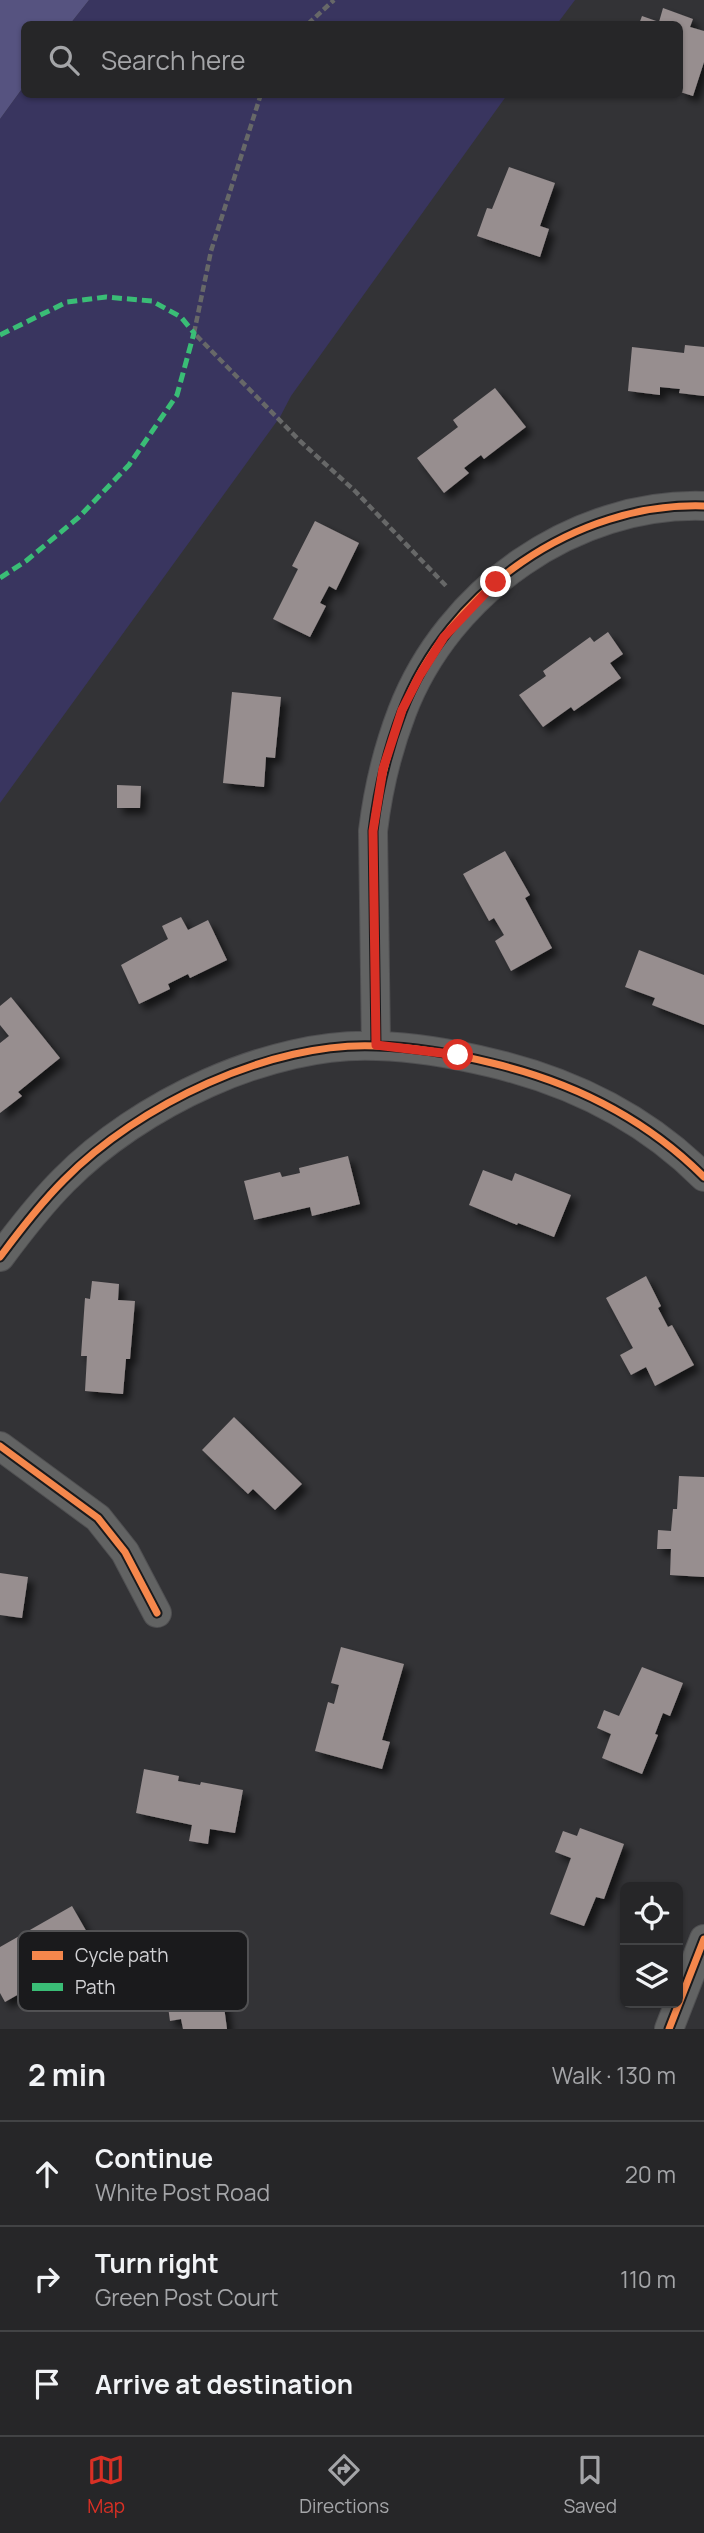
<!DOCTYPE html>
<html lang="en">
<head>
<meta charset="utf-8">
<style>
  body { margin:0; font-family:Manrope,sans-serif; background:#323234; color:#f1f3f6 }
  .controls { position:absolute; right:21px; bottom:21px; display:grid; overflow:hidden; border-radius:10px; box-shadow:0 2px 5px #0004 }
  .controls button { width:63px; height:63px; display:grid; place-items:center; padding:0; border:0; border-bottom:2px solid #424345; background:#262628; color:#f1f3f6; font:35px sans-serif }
  .stop { position:absolute; width:21px; height:21px; margin:-16px; border:5px solid #d93025; border-radius:50%; background:#fff }
  .stop.end { background:#d93025; border-color:#fff; box-shadow:0 2px 7px #0008 }
  .list { margin:0; padding:0; list-style:none }
  h2 { display:flex; justify-content:space-between; align-items:center; height:91px; margin:0; padding:0 28px; font-size:30px }
  h2 small { font-size:23px; font-weight:400; color:#a4a5a8 }
  .list li { display:grid; grid-template-columns:46px 1fr auto; gap:21px; align-items:center; box-sizing:border-box; height:105px; padding:0 28px; border-top:2px solid #424345 }
  .list b { display:block; font-size:26px; white-space:nowrap }
  .list p { margin:0; font-size:23px; white-space:nowrap; color:#a4a5a8 }
  .list em { font-size:23px; font-style:normal; color:#a4a5a8 }
  .icon { flex:none; width:38px; height:38px; fill:none; stroke:currentColor; stroke-width:2; stroke-linecap:round; stroke-linejoin:round }
  .map { position:relative; flex:none; width:704px; height:2029px; overflow:hidden }
  .search { position:absolute; background:#262628; box-shadow:0 2px 5px #0004; left:21px; right:21px; top:21px; height:77px; display:flex; align-items:center; gap:18px; box-sizing:border-box; padding:0 24px; border-radius:10px; color:#a4a5a8; font-size:26px }
  .sheet { height:406px; background:#262628 }
  nav { display:flex; justify-content:space-around; align-items:center; box-sizing:border-box; height:98px; border-top:2px solid #424345; background:#262628; font-size:19px; color:#a4a5a8 }
  nav a { display:grid; justify-items:center; gap:4px }
  nav .on { color:#d93025 }
  .map>svg:first-child { display:block }
</style>
</head>
<body>
<div class="map">
<svg width="704" height="2029" viewBox="0 0 704 2029">
  <defs>
    <filter id="shadow"><feDropShadow dx="6" dy="6" stdDeviation="3.5" flood-color="#0009"/></filter>
  </defs>
  <rect width="100%" height="100%" fill="#333336"/>
  <path fill="#39355f" d="M89,0H575L557,24H70Z
    M24,86V94L507,95L291,396L280,417L0,803V119Z"/>
  <path fill="#565380" d="M0,0H89L70,24H24V86L0,119Z"/>
  <path fill="#978e8f" filter="url(#shadow)" d="M663,8L693,19L690,27L704,31V62L693,96L680,92V24H639L642,16L659,22Z
    M509,167L555,183L540,226L549,229L540,257L477,236L487,208L492,209Z
    M685,345L704,347V396L679,393L680,389L660,387V395L628,391L632,347L684,353Z
    M495,388L526,427L484,459L481,455L464,468L469,473L444,493L417,458L458,427L453,420Z
    M315,521L359,543L336,590L329,586L320,603L326,606L310,637L273,619L298,569L292,566Z
    M608,632L623,654L610,663L621,678L574,711L571,707L543,727L519,695L546,676L543,671L590,637L594,642Z
    M232,692L281,697L275,758L266,757L264,787L223,783Z
    M117,785L141,786L140,808H117Z
    M505,851L530,895L525,898L552,948L511,971L495,941L504,935L494,918L489,921L463,874Z
    M181,917L188,930L208,920L227,960L190,978L188,974L168,984L170,989L139,1004L121,965L168,939L162,926Z
    M639,950L704,975V1025L652,1005L655,998L625,987Z
    M11,997L60,1058L18,1092L22,1096L0,1113V1043L9,1036L0,1025V1006Z
    M348,1156L360,1204L312,1216L310,1207L254,1220L244,1181L280,1172L282,1177L300,1173L299,1168Z
    M483,1170L512,1181L515,1173L571,1195L554,1237L518,1223L517,1225L469,1205Z
    M646,1276L661,1306L658,1308L668,1327L672,1325L694,1365L655,1386L646,1367L631,1375L620,1355L633,1348L606,1298Z
    M92,1281L119,1284L118,1300L135,1301L130,1359H126L123,1394L85,1391L87,1356H81L85,1298L90,1299Z
    M234,1417L302,1484L275,1510L253,1489L248,1494L202,1450Z
    M679,1476L704,1477V1577L670,1575L671,1549H657L658,1530L671,1531L673,1509H677Z
    M0,1573L28,1577L22,1618L0,1615Z
    M341,1647L404,1664L382,1740L390,1742L382,1769L315,1751L328,1702L334,1704L339,1685L331,1683Z
    M642,1667L683,1683L670,1716L663,1713L655,1734L658,1735L642,1774L602,1758L611,1734L597,1728L604,1710L619,1716Z
    M144,1769L179,1776L178,1781L200,1785L201,1782L243,1790L235,1833L210,1829L208,1844L189,1841L192,1825L136,1813Z
    M580,1828L624,1844L604,1899L596,1897L584,1926L550,1914L571,1858L555,1852L563,1831L577,1836Z
    M72,1906L100,1955L70,1972L66,1967L5,2002L0,1993V1947Z
    M221,1984L227,2029H183L181,2019L170,2021L166,1992Z"/>
  <g fill="none" stroke-linecap="round" stroke-linejoin="round">
    <defs>
      <path id="minor" d="M376,1045L373,831C378,789 387,751 402,712C448,591 575,502 704,506
        M0,1257C20,1230 40,1204 64,1180C138,1105 270,1041 377,1046C416,1047 455,1054 492,1063C572,1082 646,1119 704,1177
        M0,1446L98,1518L125,1552L157,1613
        M669,2029L704,1939"/>
    </defs>
    <use href="#minor" stroke="#505052" stroke-width="30"/>
    <path stroke="#676868" stroke-width="4.5" stroke-dasharray="7 3.5" stroke-linecap="butt" d="M308,24L334,0
      M261,94L211,251L194,333L300,441L355,491L448,588"/>
    <use href="#minor" stroke="#626363" stroke-width="28"/>
    <path stroke="#3abd76" stroke-width="5" stroke-dasharray="10 5" stroke-linecap="butt" d="M0,335L67,302L106,297L152,301L181,317L194,333L177,395L129,465L79,517L26,561L0,578"/>
    <defs>
      <path id="cycleway" d="M376,1045L373,831C378,789 387,751 402,712C448,591 575,502 704,506
        M0,1257C20,1230 40,1204 64,1180C138,1105 270,1041 377,1046C416,1047 455,1054 492,1063C572,1082 646,1119 704,1177
        M0,1446L98,1518L125,1552L157,1613
        M669,2029L704,1939"/>
    </defs>
    <use href="#cycleway" stroke="#1a1a1c" stroke-width="11"/>
    <use href="#cycleway" stroke="#f5874c" stroke-width="7"/>
  </g>
  <g fill="none" stroke-linecap="round" stroke-linejoin="round">
    <path stroke="#d93025" stroke-width="9" d="M458,1055L376,1045L373,831L383,769L402,710L420,675L444,637L496,582"/>
  </g>
  <rect x="18" y="1931" width="230" height="80" rx="10" fill="#1a1a1c" stroke="#515153" stroke-width="2"/>
  <rect x="32" y="1951" width="31" height="9" fill="#f5874c"/>
  <rect x="32" y="1983" width="31" height="8" fill="#3abd76"/>
  <g font-size="19" fill="#d1d1d4">
    <text x="75" y="1962">Cycle path</text>
    <text x="75" y="1994">Path</text>
  </g>
</svg>
<div class="controls">
<button><svg class="icon" aria-label="locate" viewBox="0 0 24 24"><circle cx="12" cy="12" r="6"/><path d="M12 2v4M12 18v4M2 12h4M18 12h4"/></svg></button>
<button><svg class="icon" aria-label="layers" viewBox="0 0 24 24"><path d="M12 4l9 5-9 5-9-5zM3 14l9 5 9-5"/></svg></button>
</div>
<div class="stop" style="left:458px;top:1055px"></div>
<div class="stop end" style="left:496px;top:582px"></div>
<div class="search"><svg class="icon" aria-label="search" viewBox="0 0 24 24"><circle cx="10" cy="10" r="6"/><path d="M15 15l6 6"/></svg>Search here</div>
</div>
<section class="sheet">
<h2>2 min<small>Walk · 130 m</small></h2>
<ul class="list">
<li><svg class="icon" aria-label="ahead" viewBox="0 0 24 24"><path d="M12 20V5M6 11l6-6 6 6"/></svg><div><b>Continue</b><p>White Post Road</p></div><em>20 m</em></li>
<li><svg class="icon" aria-label="right" viewBox="0 0 24 24"><path d="M7 20v-9h11M14 6l5 5-5 5"/></svg><div><b>Turn right</b><p>Green Post Court</p></div><em>110 m</em></li>
<li><svg class="icon" aria-label="arrive" viewBox="0 0 24 24"><path d="M6 21V4h12l-3 4 3 4H6"/></svg><div><b>Arrive at destination</b></div></li>
</ul>
</section>
<nav>
<a class="on"><svg class="icon" aria-label="map" viewBox="0 0 24 24"><path d="M3 6l6-2 6 2 6-2v14l-6 2-6-2-6 2zM9 4v14M15 6v14"/></svg>Map</a>
<a><svg class="icon" aria-label="directions" viewBox="0 0 24 24"><path d="M12 3l9 9-9 9-9-9zM9 14v-3h6M13 9l2 2-2 2"/></svg>Directions</a>
<a><svg class="icon" aria-label="saved" viewBox="0 0 24 24"><path d="M7 4h10v16l-5-4-5 4z"/></svg>Saved</a>
</nav>
</body>
</html>
